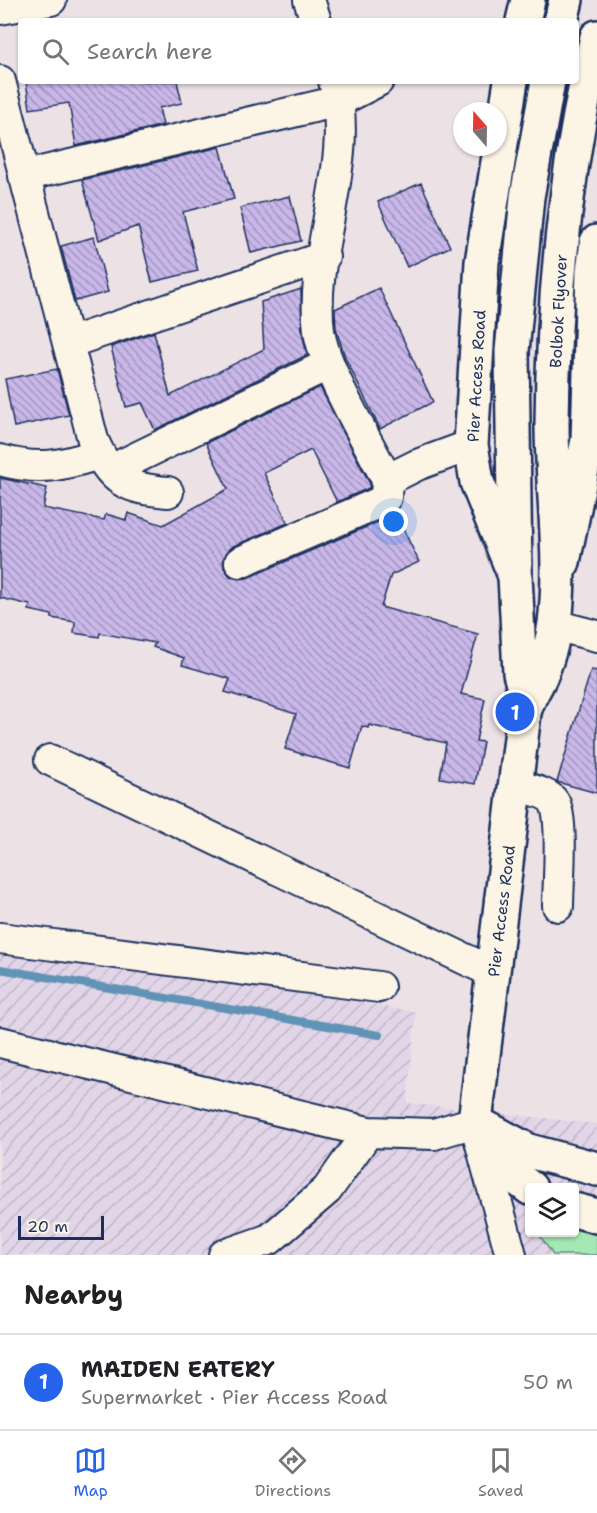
<!DOCTYPE html>
<html lang="en">
<head>
<meta charset="utf-8">
<style>
  body { margin:0; font-family:"Shantell Sans",sans-serif; background:#f2f2f2; color:#202124 }
  .controls { position:absolute; right:18px; bottom:18px; display:grid; overflow:hidden; border-radius:6px; box-shadow:0 2px 4px #0004 }
  .controls button { width:54px; height:54px; display:grid; place-items:center; padding:0; border:0; border-bottom:2px solid #e0e0e0; background:#fff; color:#202124; font:30px sans-serif }
  .compass { position:absolute; left:453px; top:102px; width:54px; height:54px; border-radius:50%; background:#fff; box-shadow:0 2px 4px #0004; rotate:340deg }
  .scale { position:absolute; left:18px; bottom:15px; width:86px; box-sizing:border-box; padding-left:6px; border:3px solid #1b2f5e; border-top:0; font-size:16px; line-height:21px; white-space:nowrap; color:#1b2f5e; -webkit-text-stroke:4px #fcf5e5; paint-order:stroke }
  .you { position:absolute; left:394px; top:522px; width:21px; height:21px; margin:-15px; border:4px solid #fff; border-radius:50%; background:#1a73e8; box-shadow:0 0 0 9px #1a73e833 }
  .badge { display:grid; place-items:center; width:39px; height:39px; border-radius:50%; background:#2563eb; color:#fff; font-size:20px; font-weight:700 }
  .pin { position:absolute; translate:-50% -50%; border:3px solid #fff; box-shadow:0 2px 6px #0006 }
  .list { margin:0; padding:0; list-style:none }
  h2 { display:flex; justify-content:space-between; align-items:center; height:78px; margin:0; padding:0 24px; font-size:26px }
  h2 small { font-size:20px; font-weight:400; color:#757577 }
  .list li { display:grid; grid-template-columns:39px 1fr auto; gap:18px; align-items:center; box-sizing:border-box; height:96px; padding:0 24px; border-top:2px solid #e0e0e0 }
  .list b { display:block; font-size:22px; white-space:nowrap }
  .list p { margin:0; font-size:20px; white-space:nowrap; color:#757577 }
  .list em { font-size:20px; font-style:normal; color:#757577 }
  .icon { flex:none; width:33px; height:33px; fill:none; stroke:currentColor; stroke-width:2; stroke-linecap:round; stroke-linejoin:round }
  .map { position:relative; flex:none; width:597px; height:1255px; overflow:hidden }
  .search { position:absolute; background:#fff; box-shadow:0 2px 4px #0004; left:18px; right:18px; top:18px; height:66px; display:flex; align-items:center; gap:15px; box-sizing:border-box; padding:0 21px; border-radius:6px; color:#757577; font-size:22px }
  .sheet { height:174px; background:#fff }
  nav { display:flex; justify-content:space-around; align-items:center; box-sizing:border-box; height:84px; border-top:2px solid #e0e0e0; background:#fff; font-size:16px; color:#757577 }
  nav a { display:grid; justify-items:center; gap:3px }
  nav .on { color:#2563eb }
  .map>svg:first-child { display:block }
</style>
</head>
<body>
<div class="map">
<svg width="597" height="1255" viewBox="0 0 597 1255">
  <defs>
    <pattern id="industrial-furrows" width="10" height="10" patternUnits="userSpaceOnUse" patternTransform="scale(1.5)"><rect width="10" height="10" fill="#e1d5e7"/><path d="M-1 1l2-2M0 10L10 0M9 11l2-2" fill="none" stroke="#c0b7c9"/></pattern>
    <pattern id="building-back-hatch" width="6" height="6" patternUnits="userSpaceOnUse" patternTransform="scale(1.5)"><rect width="6" height="6" fill="#c8b7e8"/><path d="M-1 5l2 2M0 0l6 6M5-1l2 2" fill="none" stroke="#a295bf"/></pattern>
  </defs>
  <rect width="100%" height="100%" fill="#ece2e6"/>
  <filter id="ink" filterUnits="userSpaceOnUse"><feTurbulence type="fractalNoise" baseFrequency=".0167" numOctaves="2"/><feDisplacementMap in="SourceGraphic" scale="12" xChannelSelector="R" yChannelSelector="G"/><feConvolveMatrix kernelMatrix="1 2 1 2 8 2 1 2 1" color-interpolation-filters="sRGB"/></filter>
  <g filter="url(#ink)">
    <path fill="url(#industrial-furrows)" fill-rule="evenodd" d="M0,942L416,1012L407,1103L597,1124V1255H0ZM530,1188H574V1232H530Z"/>
    <path fill="#a4e9b4" stroke="#608c89" stroke-width="1.5" d="M575,1223L597,1228V1255H553L538,1233L574,1232Z"/>
    <g fill="none" stroke-linecap="round" stroke-linejoin="round">
      <path stroke="#6093b6" stroke-width="8" d="M0,969L379,1035"/>
    </g>
    <path fill="url(#building-back-hatch)" stroke="#1b2f5e" stroke-width="1.5" d="M26,81H177L182,103L159,108L163,125L76,146L69,103L30,109Z
      M220,147L234,199L183,212L198,271L152,282L138,226L99,240L82,180Z
      M421,183L450,247L407,267L378,202Z
      M290,196L301,241L251,253L240,208Z
      M94,237L108,292L75,301L61,246Z
      M379,288L433,402L380,429L345,357L336,329L335,309Z
      M301,289L302,332L307,355L155,430L142,403L126,407L111,347L154,332L170,396L264,349L261,302Z
      M57,369L69,415L14,427L5,379Z
      M320,387L370,484L369,488L337,502L311,450L264,473L288,523L233,546L223,559L224,568L230,576L239,579L247,578L385,519L395,512L419,562L391,575L381,607L478,634L461,694L485,699L476,741L483,742L475,784L440,778L446,743L369,725L368,728L362,726L350,768L285,749L296,714L225,692L230,679L182,665L184,658L153,647L155,643L100,633L99,637L74,633L75,622L52,618V615L29,610L30,605L0,598V478L47,488L43,508L104,520L106,514L126,520L128,513L163,525L228,489L206,443Z
      M591,670L597,671V793L557,782Z"/>
    <g fill="none" stroke-linecap="round" stroke-linejoin="round">
      <defs>
        <path id="minor" d="M309,0L316,21
          M0,9L51,0
          M0,81L93,440C111,482 125,488 168,492
          M334,81C356,163 309,250 319,331C325,371 368,441 387,480
          M24,176L339,101L378,81
          M68,343L324,257
          M0,460C39,471 61,466 99,454
          M111,470L329,364
          M240,562L378,503L386,497L387,480L417,465L471,445
          M554,625L597,636
          M50,760L494,973
          M516,785C527,789 548,792 554,802C564,819 558,885 558,906
          M0,938L379,987
          M0,1042L368,1132L434,1134L475,1122L511,1255
          M224,1255L270,1239L327,1190L368,1132"/>
        <path id="major" d="M523,21L528,0
          M511,81L482,262L471,445L477,482L515,576
          M563,562L588,440L593,271L597,242"/>
        <path id="highway" d="M561,21L566,0
          M527,700L520,673L515,576L512,351L527,197L548,81
          M475,1122L524,713C527,697 537,686 542,672C548,657 553,639 555,623C563,558 552,490 552,424C553,294 566,163 597,37
          M475,1122L529,1151L597,1169
          M479,1128L514,1176L530,1188
          M574,1210L597,1216"/>
      </defs>
      <use href="#minor" stroke="#1b2f5e" stroke-width="34"/>
      <use href="#major" stroke="#1b2f5e" stroke-width="38"/>
      <use href="#highway" stroke="#1b2f5e" stroke-width="38"/>
      <use href="#minor" stroke="#fcf5e5" stroke-width="30"/>
      <use href="#major" stroke="#fcf5e5" stroke-width="33"/>
      <use href="#highway" stroke="#fcf5e5" stroke-width="33"/>
    </g>
  </g>
  <g text-anchor="middle" stroke-width="5" stroke-linejoin="round" paint-order="stroke">
    <g font-size="16" fill="#1b2f5e" stroke="#fcf5e5">
      <text transform="translate(558 311) rotate(-87)" y="6">Bolbok Flyover</text>
      <text transform="translate(476 376) rotate(-87)" y="6">Pier Access Road</text>
      <text transform="translate(501 911) rotate(-83)" y="6">Pier Access Road</text>
    </g>
  </g>
</svg>
<div class="controls">
<button><svg class="icon" aria-label="layers" viewBox="0 0 24 24"><path d="M12 4l9 5-9 5-9-5zM3 14l9 5 9-5"/></svg></button>
</div>
<svg class="compass" viewBox="-18 -18 36 36"><path d="M0-13l5 13h-10z" fill="#e53935"/><path d="M0 13l5-13h-10z" fill="#757577"/></svg>
<div class="scale">20 m</div>
<div class="you"></div>
<div class="pin badge" style="left:515px;top:712px">1</div>
<div class="search"><svg class="icon" aria-label="search" viewBox="0 0 24 24"><circle cx="10" cy="10" r="6"/><path d="M15 15l6 6"/></svg>Search here</div>
</div>
<section class="sheet">
<h2>Nearby<small></small></h2>
<ul class="list">
<li><span class="badge">1</span><div><b>MAIDEN EATERY</b><p>Supermarket · Pier Access Road</p></div><em>50 m</em></li>
</ul>
</section>
<nav>
<a class="on"><svg class="icon" aria-label="map" viewBox="0 0 24 24"><path d="M3 6l6-2 6 2 6-2v14l-6 2-6-2-6 2zM9 4v14M15 6v14"/></svg>Map</a>
<a><svg class="icon" aria-label="directions" viewBox="0 0 24 24"><path d="M12 3l9 9-9 9-9-9zM9 14v-3h6M13 9l2 2-2 2"/></svg>Directions</a>
<a><svg class="icon" aria-label="saved" viewBox="0 0 24 24"><path d="M7 4h10v16l-5-4-5 4z"/></svg>Saved</a>
</nav>
</body>
</html>
